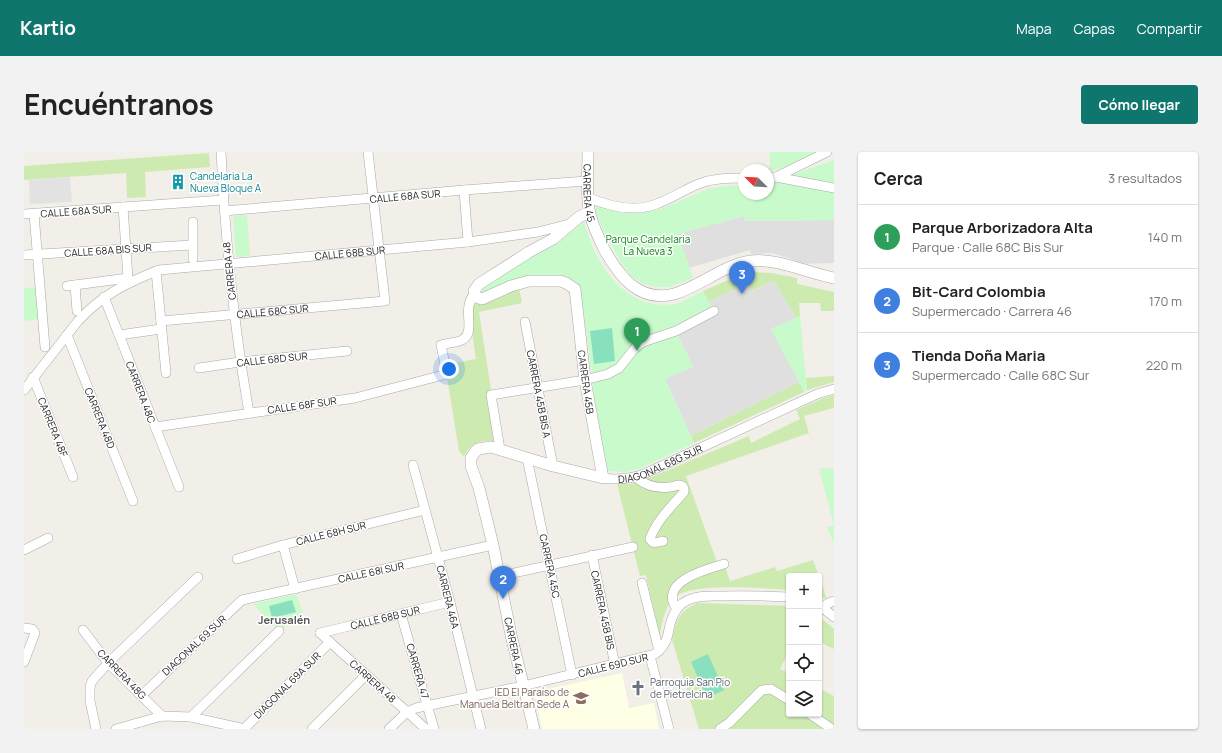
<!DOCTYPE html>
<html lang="es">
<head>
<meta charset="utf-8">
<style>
  body { margin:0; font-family:Manrope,sans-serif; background:#f2f2f2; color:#222 }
  .controls { position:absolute; right:12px; bottom:12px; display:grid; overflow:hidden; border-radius:4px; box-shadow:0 1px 3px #0004 }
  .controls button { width:36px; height:36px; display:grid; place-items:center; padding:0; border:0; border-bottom:1px solid #e0e0e0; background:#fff; color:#222; font:20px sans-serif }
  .compass { position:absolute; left:714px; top:12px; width:36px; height:36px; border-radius:50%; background:#fff; box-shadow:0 1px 3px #0004; rotate:294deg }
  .you { position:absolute; left:425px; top:217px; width:14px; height:14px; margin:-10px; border:3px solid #fff; border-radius:50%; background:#1a73e8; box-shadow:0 0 0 6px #1a73e833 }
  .badge { display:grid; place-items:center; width:26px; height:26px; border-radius:50%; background:#0f766e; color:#fff; font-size:13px; font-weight:700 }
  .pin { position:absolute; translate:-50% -33px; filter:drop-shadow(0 1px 2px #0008) }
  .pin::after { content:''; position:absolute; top:21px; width:14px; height:12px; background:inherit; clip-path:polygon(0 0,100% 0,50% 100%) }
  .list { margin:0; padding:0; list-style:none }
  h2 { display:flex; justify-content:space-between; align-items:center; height:52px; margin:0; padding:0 16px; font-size:17px }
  h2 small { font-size:13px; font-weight:400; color:#767676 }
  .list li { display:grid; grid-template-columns:26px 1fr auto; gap:12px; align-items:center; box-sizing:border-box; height:64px; padding:0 16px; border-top:1px solid #e0e0e0 }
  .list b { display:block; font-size:15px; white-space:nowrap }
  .list p { margin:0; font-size:13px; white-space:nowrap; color:#767676 }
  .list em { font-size:13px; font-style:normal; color:#767676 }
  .icon { flex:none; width:22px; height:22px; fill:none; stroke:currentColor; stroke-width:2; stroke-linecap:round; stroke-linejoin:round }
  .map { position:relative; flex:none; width:810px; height:577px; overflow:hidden; border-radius:4px }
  header { display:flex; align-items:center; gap:24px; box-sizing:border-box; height:56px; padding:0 20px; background:#0f766e; color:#fff }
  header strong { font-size:19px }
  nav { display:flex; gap:22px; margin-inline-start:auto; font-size:14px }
  .intro { display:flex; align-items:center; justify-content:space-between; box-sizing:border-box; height:96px; padding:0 24px }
  h1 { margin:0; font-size:28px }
  .button { padding:10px 18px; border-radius:4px; background:#0f766e; color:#fff; font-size:14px; font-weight:700 }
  main { display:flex; gap:24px; padding:0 24px }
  aside { flex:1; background:#fff; border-radius:4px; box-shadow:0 1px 3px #0004 }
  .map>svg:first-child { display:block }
</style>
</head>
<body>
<header>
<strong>Kartio</strong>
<nav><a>Mapa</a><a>Capas</a><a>Compartir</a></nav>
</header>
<div class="intro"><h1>Encuéntranos</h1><a class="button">Cómo llegar</a></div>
<main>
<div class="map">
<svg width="810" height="577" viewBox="0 0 810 577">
  <rect width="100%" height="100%" fill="#f2efe9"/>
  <path fill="#e0dfdf" d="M720,64L721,69L810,68V111L772,112L771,108L748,101L727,102L726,98L665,116L654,82Z
    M750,129L772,166L747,177L775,230L667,284L641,227L669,215L654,183L692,163L684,150L723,131L728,139Z"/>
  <path fill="#ffffe5" d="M598,521L605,556L630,551L635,577H518L510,540Z"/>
  <path fill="#cdebb0" d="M185,1L186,15L121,20L122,45L103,46L102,21L0,28V14Z
    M728,120L748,121L773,126V132L810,140V159H797L796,151H775L776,164L772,166L750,129L727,139L723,131L684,150L679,139L718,122Z
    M495,136L498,151L455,160L475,290C458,288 448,288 440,305L435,299L421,213L452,207L446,166L450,152C470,152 478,143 495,136Z
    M810,224V230L783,238L782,226Z
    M775,230L780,240L670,291L667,284Z
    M810,243V256L780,264L785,281L662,324L694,413L700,412L706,429L751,415L753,419L789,408L803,447L795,445V424H765V438C741,436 674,431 654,443C641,451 638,471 636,484L622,423L616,424L593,332H606L625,326L725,284L727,291L776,267L772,258L799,246Z
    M673,451L765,454V499L756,517L765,521V562H795V536L810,544V577H675L648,488C652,469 654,460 673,451Z
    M795,464L810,477V497L795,490L799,479L795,477Z"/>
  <path fill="#c8facc" d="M746,0H794C778,9 764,15 746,19Z
    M810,8V68L721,69L720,64L654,82L669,126L645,135H632L620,132L608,125L600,115L580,81L570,54L599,61H617L637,57L686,36L720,32V42H744V29L753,28Z
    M223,63L226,104L212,105L209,64Z
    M560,69C571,112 600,159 651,152C660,150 670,143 679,139L690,159L652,179L669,215L641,227L670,291L617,316L602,320L583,319L571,250L560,162L555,140L550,129L544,125L538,123L500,126L461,142L458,140L460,134L502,108L533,92Z
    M16,135L18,167L0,169V136Z
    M776,164L783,238L780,240L747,177Z
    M804,316L810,317V392L803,375L810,373L795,317Z
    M272,442L279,461L255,479L229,452Z"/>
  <path fill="#88e0be" d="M588,176L591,209L570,212L566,179Z
    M268,448L272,460L248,466L245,454Z
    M684,502L700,538L683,546L667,510Z"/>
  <path fill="#e2e2e2" d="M46,25L48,50L6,52L5,28Z"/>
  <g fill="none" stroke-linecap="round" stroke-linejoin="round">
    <defs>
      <g id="minor">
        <path d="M197,0C201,87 210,174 225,261"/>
        <path d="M744,25H752L810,36"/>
        <path d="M752,25L803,0"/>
        <path d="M440,38L444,90"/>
        <path d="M563,45C586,55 612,61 635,51C651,45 664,35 680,30C692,26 707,26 720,26"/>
        <path d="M200,59L440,38L563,29"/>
        <path d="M0,62L199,48"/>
        <path d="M10,62L21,195"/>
        <path d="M169,70V107"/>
        <path d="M0,103L168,93"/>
        <path d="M132,119L142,221"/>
        <path d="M51,133L104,126L99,55"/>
        <path d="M43,134L51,133L53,159"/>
        <path d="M80,145L155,335"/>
        <path id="s1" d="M137,169L361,149L344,0"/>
        <path d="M501,170L529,314"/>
        <path d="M43,183L109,349"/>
        <path d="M95,183L137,177"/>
        <path d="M175,216L216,210L323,199"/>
        <path d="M9,225L49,325"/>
        <path id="s2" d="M0,238L54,169C78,143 102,131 135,118L444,90L514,80L545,72"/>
        <path d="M131,275L331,246L423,222L417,193C423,191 432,191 438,188C453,180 437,158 450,142"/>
        <path d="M476,297L467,243L561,228L584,222L595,216L611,196L619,190L652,179L690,159"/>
        <path d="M503,306L548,523"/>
        <path d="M389,313L426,450L457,577"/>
        <path d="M611,325C621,333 633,337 646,335C649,335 652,333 656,333C659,334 659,334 660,337V340C648,354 632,369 626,387C629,393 634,390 639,389"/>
        <path id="s3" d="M579,326C593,328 606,327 620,322L793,242L810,237"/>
        <path d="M259,393L271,437"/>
        <path d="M0,398L24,386"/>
        <path d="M568,403L591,513"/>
        <path d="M213,407L259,393L401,358"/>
        <path d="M476,424L609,395"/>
        <path d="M618,431L635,499"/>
        <path d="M795,453L810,465"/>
        <path d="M798,455L805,451L810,449"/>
        <path d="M653,457C633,430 683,417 700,412"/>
        <path d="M377,462L410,577"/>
        <path d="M0,476L8,477L11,481L0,510"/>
        <path d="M59,478L84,511L138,564"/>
        <path d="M296,481L402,577"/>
        <path id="s4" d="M296,481L426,450"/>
        <path d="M626,504L645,577"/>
        <path d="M118,543L218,448L469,393"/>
        <path d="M786,562L808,577"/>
        <path d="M167,565L255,479"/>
        <path d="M72,577L66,549V535L68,529L84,511L174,425"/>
        <path d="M92,577L138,564L167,565L221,577"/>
        <path d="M220,577L306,490"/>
        <path d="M288,577L342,523"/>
        <path d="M365,577L383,560L392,556L499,534L631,502C649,488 641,477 651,460C655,453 662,448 670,446C679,443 688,444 698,444C720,443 743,444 765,445"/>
        <path d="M696,577L705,571L738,538L747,537L765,548"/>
      </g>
      <g id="tertiary">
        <path id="s5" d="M564,0C564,19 562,38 565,57C567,71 574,84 580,97C595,124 615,151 650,142C677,134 699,113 727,109C755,106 783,121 810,126"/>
        <path d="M510,577L487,483L469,393L455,336L447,314V306L451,300L454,297L467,295L529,314L579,326L561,228L551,137L542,131L536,129H505L487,134L458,147L452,145L450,139L455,132L505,100L529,87L555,65L565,60"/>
      </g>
    </defs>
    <use href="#minor" stroke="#a9a9a9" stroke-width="10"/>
    <use href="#tertiary" stroke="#a9a9a9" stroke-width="12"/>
    <use href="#minor" stroke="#fff" stroke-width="9"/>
    <use href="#tertiary" stroke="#fff" stroke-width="11"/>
  </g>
  <defs>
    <symbol id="building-bare" viewBox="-9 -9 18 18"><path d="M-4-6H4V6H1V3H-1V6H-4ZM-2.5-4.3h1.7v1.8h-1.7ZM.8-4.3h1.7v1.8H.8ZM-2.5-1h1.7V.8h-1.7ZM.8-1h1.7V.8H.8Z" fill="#0f9aa8" stroke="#fff" stroke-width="2.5" paint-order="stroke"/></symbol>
    <symbol id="church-bare" viewBox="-9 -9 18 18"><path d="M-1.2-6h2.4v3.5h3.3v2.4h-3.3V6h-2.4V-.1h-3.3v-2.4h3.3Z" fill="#6b7280" stroke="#fff" stroke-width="2.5" paint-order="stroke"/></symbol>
    <symbol id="school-bare" viewBox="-9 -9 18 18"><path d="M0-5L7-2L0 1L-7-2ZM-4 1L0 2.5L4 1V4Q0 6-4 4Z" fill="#8d6e63" stroke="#fff" stroke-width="2.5" paint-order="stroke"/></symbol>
  </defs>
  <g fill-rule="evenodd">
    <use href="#building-bare" x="143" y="19" width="22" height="22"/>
    <use href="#church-bare" x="603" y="525" width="22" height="22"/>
    <use href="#school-bare" x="546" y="535" width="22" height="22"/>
  </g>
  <g text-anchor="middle" stroke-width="3" stroke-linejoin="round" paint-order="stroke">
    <g font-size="10" fill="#0d838f" stroke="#fff" text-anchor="start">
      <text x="166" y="28">Candelaria La<tspan x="166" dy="12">Nueva Bloque A</tspan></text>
    </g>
    <g font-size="10" fill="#222" stroke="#fff">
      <text dy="4" stroke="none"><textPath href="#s5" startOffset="41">CARRERA 45</textPath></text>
      <text transform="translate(381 44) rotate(-5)" y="4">CALLE 68A SUR</text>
      <text transform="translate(52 59) rotate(-4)" y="4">CALLE 68A SUR</text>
      <text transform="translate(84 98) rotate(-4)" y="4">CALLE 68A BIS SUR</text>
      <text dy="4" stroke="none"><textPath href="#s2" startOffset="376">CALLE 68B SUR</textPath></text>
      <text transform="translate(205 119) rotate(-96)" y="4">CARRERA 48</text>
      <text dy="4" stroke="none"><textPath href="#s1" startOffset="112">CALLE 68C SUR</textPath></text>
      <text transform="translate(248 207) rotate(-6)" y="4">CALLE 68D SUR</text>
      <text transform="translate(562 230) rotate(82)" y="4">CARRERA 45B</text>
      <text transform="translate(117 240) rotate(69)" y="4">CARRERA 48C</text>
      <text transform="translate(515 242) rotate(79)" y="4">CARRERA 45B BIS A</text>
      <text transform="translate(278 253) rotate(-8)" y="4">CALLE 68F SUR</text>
      <text transform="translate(76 266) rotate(68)" y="4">CARRERA 48D</text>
      <text transform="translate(29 275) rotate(68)" y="4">CARRERA 48F</text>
      <text dy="4" stroke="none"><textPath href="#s3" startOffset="60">DIAGONAL 68G SUR</textPath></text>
      <text transform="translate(307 381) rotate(-14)" y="4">CALLE 68H SUR</text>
      <text transform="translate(526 414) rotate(78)" y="4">CARRERA 45C</text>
      <text transform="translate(347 420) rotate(-12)" y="4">CALLE 68I SUR</text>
      <text transform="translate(424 445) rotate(76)" y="4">CARRERA 46A</text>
      <text transform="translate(579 458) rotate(78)" y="4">CARRERA 45B BIS</text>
      <text dy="4" stroke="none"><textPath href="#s4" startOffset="67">CALLE 68B SUR</textPath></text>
      <text transform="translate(170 493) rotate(-43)" y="4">DIAGONAL 69 SUR</text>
      <text transform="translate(490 494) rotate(78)" y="4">CARRERA 46</text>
      <text transform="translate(589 513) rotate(-14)" y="4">CALLE 69D SUR</text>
      <text transform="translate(394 519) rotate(74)" y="4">CARRERA 47</text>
      <text transform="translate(98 522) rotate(46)" y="4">CARRERA 48G</text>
      <text transform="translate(349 529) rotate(42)" y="4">CARRERA 48</text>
      <text transform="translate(263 533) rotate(-45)" y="4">DIAGONAL 69A SUR</text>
    </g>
    <g font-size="10" fill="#0c8416" stroke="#fff">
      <text x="624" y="91">Parque Candelaria<tspan x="624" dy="12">La Nueva 3</tspan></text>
    </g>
    <g font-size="10" fill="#5b616d" stroke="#fff" text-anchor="start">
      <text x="626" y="534">Parroquia San Pio<tspan x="626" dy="12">de Pietrelcina</tspan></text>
    </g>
    <g font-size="10" fill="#785e54" stroke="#fff" text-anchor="end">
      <text x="545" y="544">IED El Paraíso de<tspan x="545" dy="12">Manuela Beltran Sede A</tspan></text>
    </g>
    <g font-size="11" font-weight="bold" fill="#555" stroke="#fff">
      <text x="260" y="472">Jerusalén</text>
    </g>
  </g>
</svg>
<div class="controls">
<button>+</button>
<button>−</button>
<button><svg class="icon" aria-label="locate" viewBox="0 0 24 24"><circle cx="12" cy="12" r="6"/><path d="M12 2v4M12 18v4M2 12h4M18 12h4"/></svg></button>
<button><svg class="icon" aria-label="layers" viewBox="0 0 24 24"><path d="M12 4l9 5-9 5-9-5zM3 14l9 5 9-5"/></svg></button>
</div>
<svg class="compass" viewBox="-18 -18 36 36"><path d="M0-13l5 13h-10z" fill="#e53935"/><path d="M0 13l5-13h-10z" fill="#767676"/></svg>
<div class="you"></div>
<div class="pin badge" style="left:613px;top:199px;background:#2e9e5b">1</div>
<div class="pin badge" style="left:479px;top:447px;background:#3f7fe0">2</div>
<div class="pin badge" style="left:718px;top:142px;background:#3f7fe0">3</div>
</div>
<aside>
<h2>Cerca<small>3 resultados</small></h2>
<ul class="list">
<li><span class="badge" style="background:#2e9e5b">1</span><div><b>Parque Arborizadora Alta</b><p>Parque · Calle 68C Bis Sur</p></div><em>140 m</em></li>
<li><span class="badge" style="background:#3f7fe0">2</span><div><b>Bit-Card Colombia</b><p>Supermercado · Carrera 46</p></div><em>170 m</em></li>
<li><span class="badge" style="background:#3f7fe0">3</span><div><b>Tienda Doña Maria</b><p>Supermercado · Calle 68C Sur</p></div><em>220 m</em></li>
</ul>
</aside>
</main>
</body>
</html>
